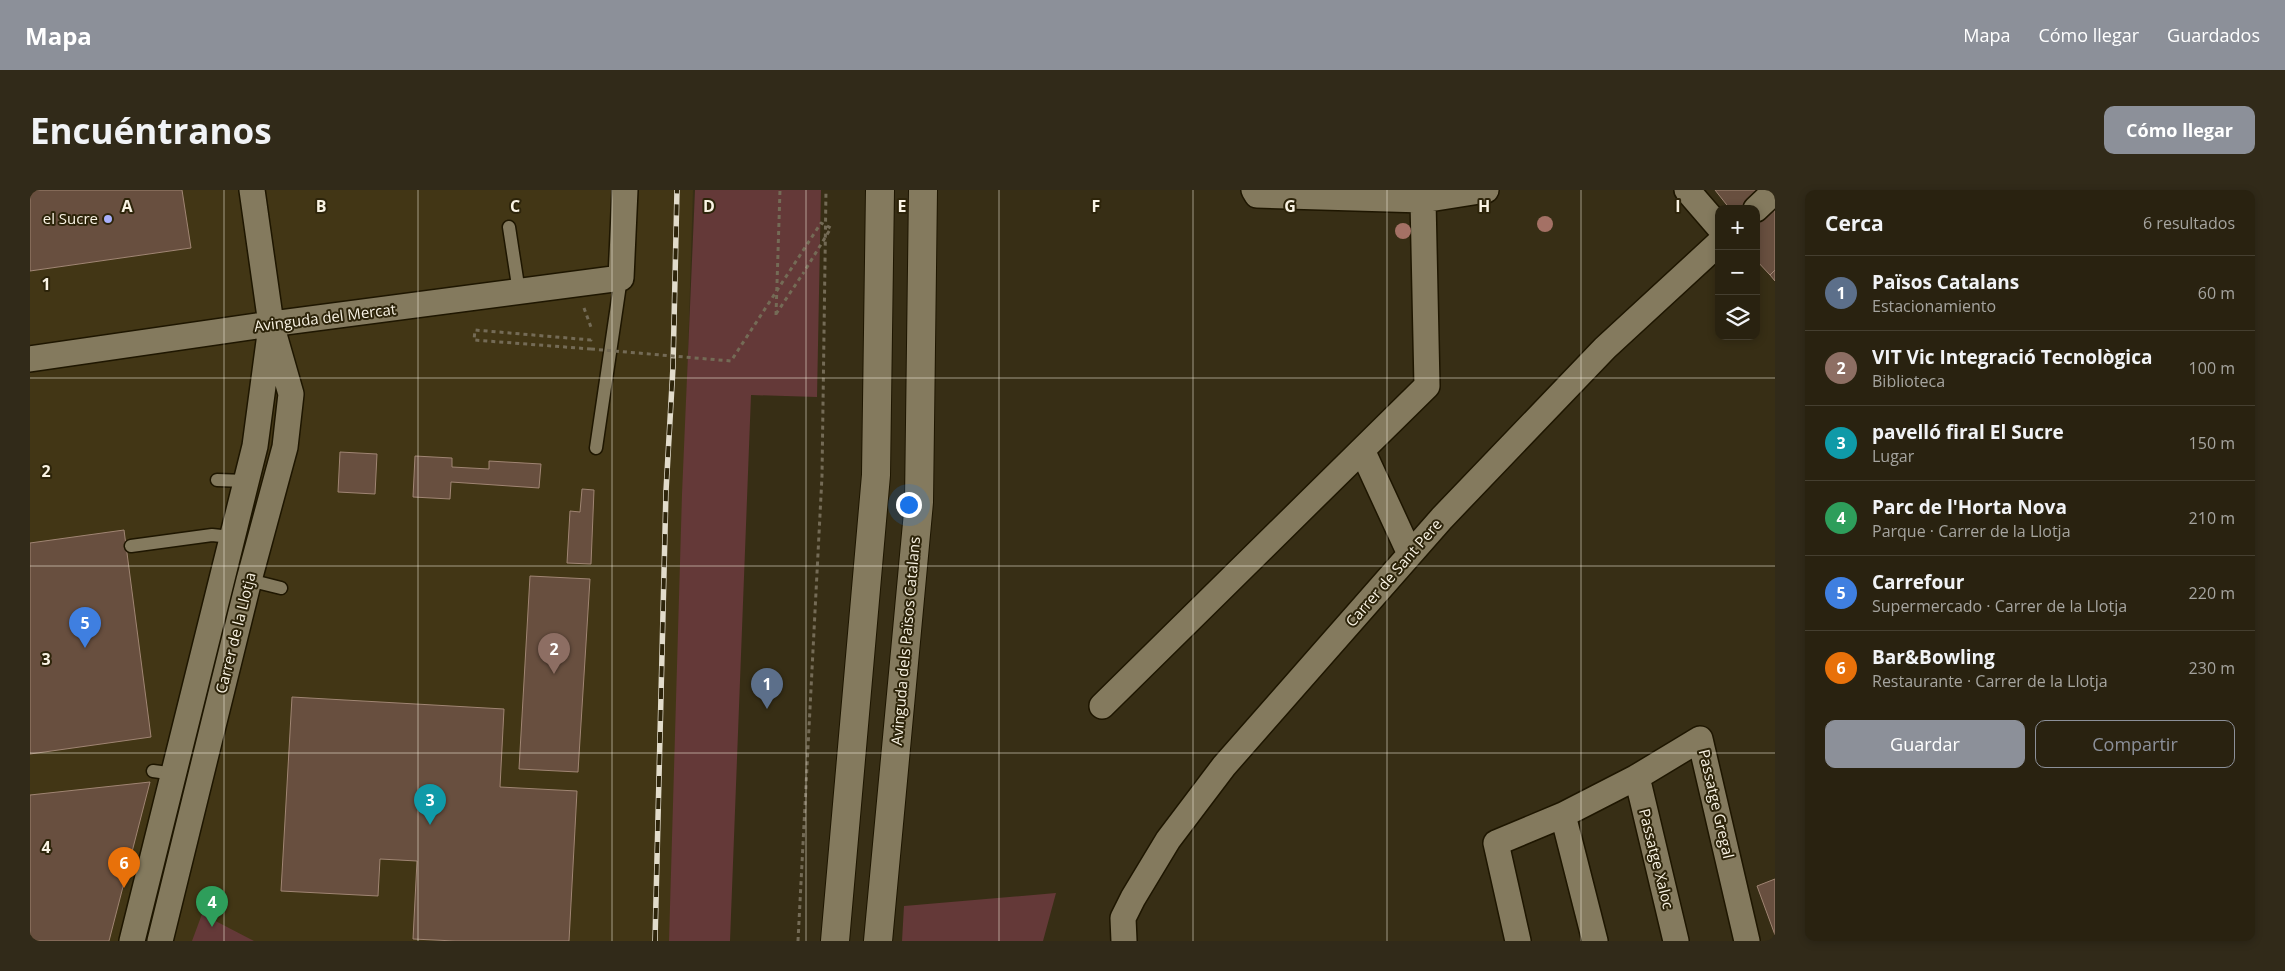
<!DOCTYPE html>
<html lang="es">
<head>
<meta charset="utf-8">
<style>
  body { margin:0; font-family:"Open Sans",sans-serif; background:#312a19; color:#f1f3f6 }
  .controls { position:absolute; right:15px; top:15px; display:grid; overflow:hidden; border-radius:10px; box-shadow:0 2px 8px #0003 }
  .controls button { width:45px; height:45px; display:grid; place-items:center; padding:0; border:0; border-bottom:1px solid #453f30; background:#292210; color:#f1f3f6; font:25px sans-serif }
  .you { position:absolute; left:878px; top:314px; width:18px; height:18px; margin:-12px; border:4px solid #fff; border-radius:50%; background:#1a73e8; box-shadow:0 0 0 8px #1a73e833 }
  .badge { display:grid; place-items:center; width:32px; height:32px; border-radius:50%; background:#8c9099; color:#fff; font-size:16px; font-weight:700 }
  .pin { position:absolute; translate:-50% -41px; filter:drop-shadow(0 1px 2px #0008) }
  .pin::after { content:''; position:absolute; top:26px; width:18px; height:15px; background:inherit; clip-path:polygon(0 0,100% 0,50% 100%) }
  .list { margin:0; padding:0; list-style:none }
  h2 { display:flex; justify-content:space-between; align-items:center; height:65px; margin:0; padding:0 20px; font-size:21px }
  h2 small { font-size:16px; font-weight:400; color:#a5a49f }
  .list li { display:grid; grid-template-columns:32px 1fr auto; gap:15px; align-items:center; box-sizing:border-box; height:75px; padding:0 20px; border-top:1px solid #453f30 }
  .list b { display:block; font-size:19px; white-space:nowrap }
  .list p { margin:0; font-size:16px; white-space:nowrap; color:#a5a49f }
  .list em { font-size:16px; font-style:normal; color:#a5a49f }
  .actions { display:flex; gap:10px; padding:15px 20px }
  .actions a { flex:1; padding:11px 0; border:1px solid #8c9099; border-radius:10px; text-align:center; font-size:18px; color:#8c9099 }
  .actions .main { background:#8c9099; color:#fff }
  .icon { flex:none; width:28px; height:28px; fill:none; stroke:currentColor; stroke-width:2; stroke-linecap:round; stroke-linejoin:round }
  .map { position:relative; flex:none; width:1745px; height:751px; overflow:hidden; border-radius:10px }
  header { display:flex; align-items:center; gap:30px; box-sizing:border-box; height:70px; padding:0 25px; background:#8c9099; color:#fff }
  header strong { font-size:24px }
  nav { display:flex; gap:28px; margin-inline-start:auto; font-size:18px }
  .intro { display:flex; align-items:center; justify-content:space-between; box-sizing:border-box; height:120px; padding:0 30px }
  h1 { margin:0; font-size:35px }
  .button { padding:12px 22px; border-radius:10px; background:#8c9099; color:#fff; font-size:18px; font-weight:700 }
  main { display:flex; gap:30px; padding:0 30px }
  aside { flex:1; background:#292210; border-radius:10px; box-shadow:0 2px 8px #0003 }
  .map>svg:first-child { display:block }
</style>
</head>
<body>
<header>
<strong>Mapa</strong>
<nav><a>Mapa</a><a>Cómo llegar</a><a>Guardados</a></nav>
</header>
<div class="intro"><h1>Encuéntranos</h1><a class="button">Cómo llegar</a></div>
<main>
<div class="map">
<svg width="1745" height="751" viewBox="0 0 1745 751">
  <rect width="100%" height="100%" fill="#372e15"/>
  <path fill="#423615" d="M0,0H663L640,751H0Z"/>
  <path fill="#643938" d="M665,0H791L787,207L721,205L700,751H639L652,304Z
    M1026,703L1013,751H872L874,716Z
    M172,724L224,751H162Z"/>
  <path fill="#684f3f" stroke="#a08573" d="M0,0H152L161,58L0,81Z
    M1685,0H1735L1715,19H1700Z
    M1745,13V80L1740,85L1726,70V30Z
    M1745,80V91L1740,85Z
    M310,262L347,264L345,304L308,302Z
    M385,266L422,268V277L459,279V271L511,274L509,298L421,292L420,309L383,307Z
    M552,299L564,300L561,374L537,373L540,321L550,322Z
    M94,340L121,547L0,564V353Z
    M500,386L560,389L548,582L489,579Z
    M262,507L474,519L470,597L547,601L539,751H425L383,749L387,671L350,669L348,706L251,701Z
    M120,592L79,751H0V605Z
    M1745,689V745L1727,696Z"/>
  <g fill="none" stroke-linecap="round" stroke-linejoin="round">
    <defs>
      <path id="service" d="M479,37L489,102
        M566,258L591,88
        M187,290L216,291
        M101,356L182,345L201,347
        M219,390L251,398
        M123,581L145,584"/>
      <path id="minor" d="M1224,0L1227,5L1393,10L1456,0
        M1657,0L1689,37
        M1726,19L1745,1
        M0,169L241,134L591,88L595,0
        M1332,260L1380,364
        M1072,516L1397,196L1393,10
        M1607,587L1646,751
        M102,751L225,256L240,144
        M130,751L219,390L255,257L261,204L241,134L222,0
        M1094,751L1093,728L1103,708L1138,650L1194,576L1412,328L1575,158L1689,53
        M1488,751L1466,653L1533,625
        M1565,751L1533,625L1607,587L1670,549L1717,751"/>
      <path id="tertiary" d="M805,751L846,285L850,0
        M848,751L889,312L893,0"/>
    </defs>
    <use href="#service" stroke="#1e1600" stroke-width="15"/>
    <use href="#minor" stroke="#1e1600" stroke-width="28"/>
    <use href="#tertiary" stroke="#1e1600" stroke-width="30"/>
    <path stroke="#746b56" stroke-width="3" stroke-dasharray="4 4" stroke-linecap="butt" d="M554,118L562,140
      M746,124L774,82
      M746,125L750,0
      M561,159L444,150L445,140L561,150V147
      M768,751L792,286L796,0"/>
    <use href="#service" stroke="#847a5e" stroke-width="12"/>
    <use href="#minor" stroke="#847a5e" stroke-width="25"/>
    <use href="#tertiary" stroke="#847a5e" stroke-width="28"/>
    <defs>
      <path id="rail" d="M625,751L636,301L643,177L647,0"/>
    </defs>
    <use href="#rail" stroke="#e2dccb" stroke-width="5.5"/>
    <use href="#rail" stroke="#2d240a" stroke-width="4" stroke-dasharray="11" stroke-linecap="butt"/>
    <path stroke="#746b56" stroke-width="3" stroke-dasharray="4 4" stroke-linecap="butt" d="M561,159L701,171L791,33L801,38L774,82"/>
  </g>
  <g fill="#a47165">
    <circle cx="1515" cy="34" r="8"/>
    <circle cx="1373" cy="41" r="8"/>
  </g>
  <path fill="none" stroke="#f9f3e4" stroke-width="1" stroke-opacity="0.55" d="M194,0V751M388,0V751M582,0V751M776,0V751M969,0V751M1163,0V751M1357,0V751M1551,0V751M0,188H1745M0,376H1745M0,563H1745"/>
  <circle fill="#a8b0fc" stroke="#2d240a" stroke-width="2" cx="78" cy="29" r="5"/>
  <g text-anchor="middle" stroke-width="4" stroke-linejoin="round" paint-order="stroke">
    <g font-size="15" fill="#f9f3e4" stroke="#2d240a" text-anchor="end">
      <text x="68" y="34">el Sucre</text>
    </g>
    <g font-size="15" fill="#f9f3e4" stroke="#2d240a">
      <text transform="translate(295 128) rotate(-7)" y="5">Avinguda del Mercat</text>
      <text transform="translate(1364 383) rotate(-49)" y="5">Carrer de Sant Pere</text>
      <text transform="translate(206 443) rotate(-76)" y="5">Carrer de la Llotja</text>
      <text transform="translate(876 451) rotate(-85)" y="5">Avinguda dels Països Catalans</text>
      <text transform="translate(1686 614) rotate(77)" y="5">Passatge Gregal</text>
      <text transform="translate(1626 669) rotate(76)" y="5">Passatge Xaloc</text>
    </g>
  </g>
  <g font-size="16" text-anchor="middle" font-weight="bold" fill="#f9f3e4" stroke="#2d240a" stroke-width="4" stroke-linejoin="round" paint-order="stroke">
    <text x="97" y="22">A</text>
    <text x="291" y="22">B</text>
    <text x="485" y="22">C</text>
    <text x="679" y="22">D</text>
    <text x="872" y="22">E</text>
    <text x="1066" y="22">F</text>
    <text x="1260" y="22">G</text>
    <text x="1454" y="22">H</text>
    <text x="1648" y="22">I</text>
    <text x="16" y="100">1</text>
    <text x="16" y="287">2</text>
    <text x="16" y="475">3</text>
    <text x="16" y="663">4</text>
  </g>
</svg>
<div class="controls">
<button>+</button>
<button>−</button>
<button><svg class="icon" aria-label="layers" viewBox="0 0 24 24"><path d="M12 4l9 5-9 5-9-5zM3 14l9 5 9-5"/></svg></button>
</div>
<div class="you"></div>
<div class="pin badge" style="left:737px;top:519px;background:#5c6f8a">1</div>
<div class="pin badge" style="left:524px;top:484px;background:#8d6e63">2</div>
<div class="pin badge" style="left:400px;top:635px;background:#0f9aa8">3</div>
<div class="pin badge" style="left:182px;top:737px;background:#2e9e5b">4</div>
<div class="pin badge" style="left:55px;top:458px;background:#3f7fe0">5</div>
<div class="pin badge" style="left:94px;top:698px;background:#e8710a">6</div>
</div>
<aside>
<h2>Cerca<small>6 resultados</small></h2>
<ul class="list">
<li><span class="badge" style="background:#5c6f8a">1</span><div><b>Països Catalans</b><p>Estacionamiento</p></div><em>60 m</em></li>
<li><span class="badge" style="background:#8d6e63">2</span><div><b>VIT Vic Integració Tecnològica</b><p>Biblioteca</p></div><em>100 m</em></li>
<li><span class="badge" style="background:#0f9aa8">3</span><div><b>pavelló firal El Sucre</b><p>Lugar</p></div><em>150 m</em></li>
<li><span class="badge" style="background:#2e9e5b">4</span><div><b>Parc de l'Horta Nova</b><p>Parque · Carrer de la Llotja</p></div><em>210 m</em></li>
<li><span class="badge" style="background:#3f7fe0">5</span><div><b>Carrefour</b><p>Supermercado · Carrer de la Llotja</p></div><em>220 m</em></li>
<li><span class="badge" style="background:#e8710a">6</span><div><b>Bar&amp;Bowling</b><p>Restaurante · Carrer de la Llotja</p></div><em>230 m</em></li>
</ul>
<div class="actions"><a class="main">Guardar</a><a>Compartir</a></div>
</aside>
</main>
</body>
</html>
